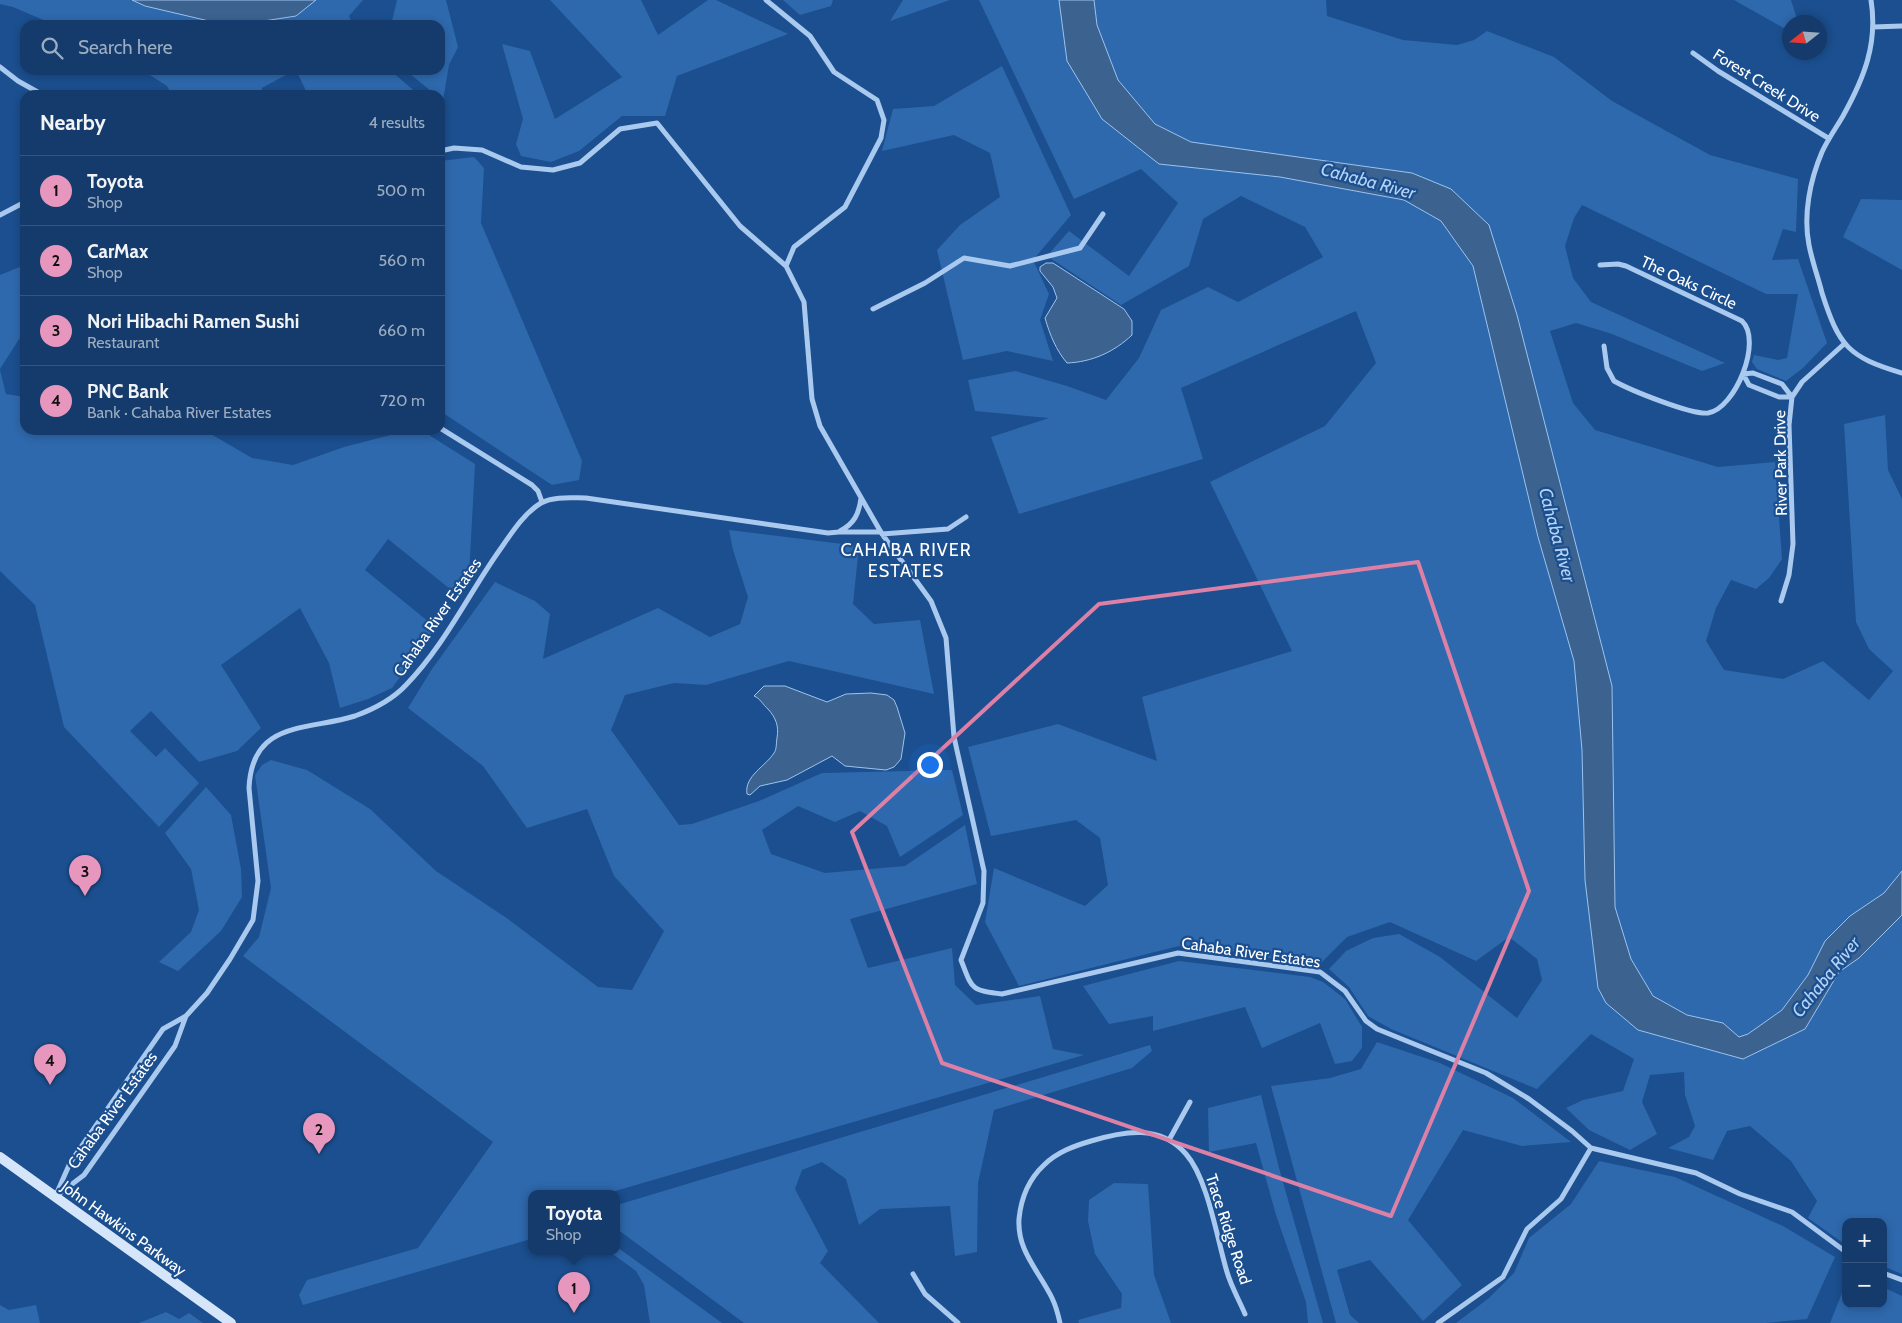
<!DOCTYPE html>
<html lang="en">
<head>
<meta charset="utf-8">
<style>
  body { margin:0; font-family:Cabin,sans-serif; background:#214673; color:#f1f3f6 }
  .controls { position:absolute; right:15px; bottom:15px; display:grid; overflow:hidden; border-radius:10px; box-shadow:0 2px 8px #0003 }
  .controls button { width:45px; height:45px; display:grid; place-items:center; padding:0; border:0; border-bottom:1px solid #33557e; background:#143b6b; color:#f1f3f6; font:25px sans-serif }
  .compass { position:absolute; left:1782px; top:15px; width:45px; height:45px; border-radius:50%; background:#143b6b; box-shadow:0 2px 8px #0003; rotate:253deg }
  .you { position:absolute; left:929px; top:764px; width:18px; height:18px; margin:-12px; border:4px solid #fff; border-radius:50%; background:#1a73e8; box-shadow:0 0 0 8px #1a73e833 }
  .badge { display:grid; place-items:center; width:32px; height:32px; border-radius:50%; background:#e797bd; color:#111; font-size:16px; font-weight:700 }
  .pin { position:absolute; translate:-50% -41px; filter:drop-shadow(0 1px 2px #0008) }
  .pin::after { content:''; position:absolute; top:26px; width:18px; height:15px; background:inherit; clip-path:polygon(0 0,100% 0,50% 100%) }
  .popup { position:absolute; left:528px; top:1190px; width:92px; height:65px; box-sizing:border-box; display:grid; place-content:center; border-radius:10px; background:#143b6b; filter:drop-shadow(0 1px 4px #0005); font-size:16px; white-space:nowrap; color:#9dadc1 }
  .popup b { font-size:19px; color:#f1f3f6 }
  .popup::after { content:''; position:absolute; left:50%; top:100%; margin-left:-10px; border:10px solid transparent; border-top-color:#143b6b }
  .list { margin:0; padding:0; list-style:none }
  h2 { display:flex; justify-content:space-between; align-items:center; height:65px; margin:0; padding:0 20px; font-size:21px }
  h2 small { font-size:16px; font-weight:400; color:#9dadc1 }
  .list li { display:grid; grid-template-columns:32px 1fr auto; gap:15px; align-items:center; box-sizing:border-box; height:70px; padding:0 20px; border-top:1px solid #33557e }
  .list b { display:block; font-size:19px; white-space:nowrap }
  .list p { margin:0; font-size:16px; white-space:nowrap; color:#9dadc1 }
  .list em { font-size:16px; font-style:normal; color:#9dadc1 }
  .icon { flex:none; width:28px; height:28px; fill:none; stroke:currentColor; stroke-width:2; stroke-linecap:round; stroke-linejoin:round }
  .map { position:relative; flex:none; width:1902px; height:1323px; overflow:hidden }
  .search { position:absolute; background:#143b6b; box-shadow:0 2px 8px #0003; left:20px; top:20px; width:425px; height:55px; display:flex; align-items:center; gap:12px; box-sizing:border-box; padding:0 18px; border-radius:15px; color:#9dadc1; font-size:19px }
  .panel { position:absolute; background:#143b6b; box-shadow:0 2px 8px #0003; left:20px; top:90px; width:425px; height:345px; border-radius:15px }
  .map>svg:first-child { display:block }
</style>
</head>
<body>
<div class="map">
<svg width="1902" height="1323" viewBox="0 0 1902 1323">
  <rect width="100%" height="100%" fill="#1b4f8f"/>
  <path fill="#2e69ad" d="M0,0H132L145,6L226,25H55L13,7L0,4Z
    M316,0H363L349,16L353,25H238L296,16Z
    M397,0H446L458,47L449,65L443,100L440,98V95H436L405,70H440V25H391Z
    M550,0H641L658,35L708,0H716L788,34L677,76L665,116H622L579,151L551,162L521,156L516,144L523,119L502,44L530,51L555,119L622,77Z
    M783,0H833L831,6L800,15Z
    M903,0H950L890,21Z
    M979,0H1059L1067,61L1159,164L1280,177L1404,200L1441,221L1473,266L1538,537L1574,661L1582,750L1585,880L1598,988L1638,1030L1743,1059L1805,1029L1839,971L1859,958L1902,915V1274L1883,1266V1222H1846V1245L1808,1218L1817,1201L1791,1161L1750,1126L1727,1131L1713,1160L1668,1148L1689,1137L1695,1126L1685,1095L1684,1072L1650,1075L1642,1102L1657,1134L1630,1150L1589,1130L1566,1108L1583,1100L1623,1091L1634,1059L1591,1034L1537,1089L1391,1029L1368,1016L1349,987L1329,969L1346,951L1373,938L1399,934L1440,957L1517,1018L1542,980L1537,959L1509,937L1476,961L1390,922L1347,937L1317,967L1238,952L1179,946L1019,986L985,922L994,868L1085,906L1108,885L1100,838L1076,820L991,836L968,747L1058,724L1157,761L1142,697L1292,651L1210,482L1325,426L1376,363L1356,311L1181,388L1203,459L1019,514L991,437L1049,418L975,411L968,380L1015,371L1067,386L1106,400L1139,358L1161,310L1208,287L1238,302L1323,257L1305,227L1241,196L1203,219L1189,266L1121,305L1047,256L1069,231L1129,276L1178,203L1141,169L1074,199Z
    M1094,0H1326L1327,16L1403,40L1457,45L1474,40L1487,31L1554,57L1612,101L1710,155L1798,179L1796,232L1783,229L1772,260L1798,259L1827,343L1803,368L1786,381L1757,369L1752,362L1754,355L1778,360L1787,358L1798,294H1766L1582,205L1574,218L1565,246L1573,278L1591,302L1725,363L1702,371L1612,334L1576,323L1550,331L1573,403L1595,430L1718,467L1775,462L1782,559L1769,578L1756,589L1731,580L1716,608L1706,641L1724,670L1783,679L1823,661L1869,700L1893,671L1869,649L1856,622L1844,424L1885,415L1888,470L1902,499V871L1884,893L1850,916L1825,941L1808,975L1782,1010L1748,1034L1739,1038L1723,1023L1687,1015L1653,996L1631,959L1615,907L1612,686L1451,189L1191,142L1155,124L1118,80L1097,25Z
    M1734,0H1791L1798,22H1790L1789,31Z
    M1002,66L1071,215L1033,260L1049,294L1040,320L1053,361L1007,351L963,360L937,250L960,225L1000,197L990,153L954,135L882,151L893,109L934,106Z
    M142,70H295L262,88V95H172L167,86Z
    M296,70H390L419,95H308Z
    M474,157L484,168L481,223L582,461L579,480L552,485L440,411V161Z
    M1861,199L1902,200V270L1843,237Z
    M25,265V330L0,369V275Z
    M0,370L6,394L25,397V430H204L252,458L293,465L344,447L410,430H421L475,464L469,576L455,593L388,539L365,570L435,627L428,639L392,688L368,699L340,708L329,663L300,608L221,665L261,728L237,751L199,762L151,711L130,731L156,757L165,748L199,783L159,827L64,727L35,605L0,571Z
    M729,530L859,546L853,604L874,624L920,620L934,694L789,661L706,685L674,683L625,695L611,730L679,825L692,824L759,801L822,773L952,770L963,815L900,857L887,826L860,811L835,822L798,806L762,830L771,854L825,873L905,866L965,825L977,884L850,919L868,968L952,948L955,985L976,1005L1040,996L1053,1049L1084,1055L605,1194H532L531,1239L303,1305L299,1295L307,1280L418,1248L493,1142L243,956L259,937L271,888L255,775L262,765L271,760L307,770L370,809L436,871L508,919L598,987L632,990L664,931L614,876L587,809L527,828L483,766L408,708L432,669L495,582L535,601L550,614L543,659L658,608L710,637L740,624L748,597L733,550Z
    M206,787L231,815L241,869L242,897L221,931L178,971L159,962L191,932L199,910L191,869L165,833Z
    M1179,961L1310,977L1323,982L1345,999L1362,1027V1048L1352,1061L1335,1064L1320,1023L1262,1048L1245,1007L1153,1031V1016L1109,1024L1083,986Z
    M1377,1042L1440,1063L1513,1098L1571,1142L1522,1146L1463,1130L1408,1220L1462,1285L1423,1321L1370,1260L1337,1270L1350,1315L1359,1323H1336L1271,1086L1330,1078L1361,1069Z
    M1150,1045L1152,1051L1132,1068L994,1110L978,1183L977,1252L955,1256L950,1206L880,1209L859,1225L846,1179L822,1162L802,1170L795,1189L828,1251L820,1263L879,1323H744L617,1229V1205Z
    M1261,1095L1279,1168L1323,1323H1308L1306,1302L1276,1215L1256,1143L1209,1152L1208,1108Z
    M1599,1161L1675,1177L1783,1226L1835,1257L1807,1319L1766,1323H1456L1489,1298L1514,1273L1529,1238L1571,1204Z
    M1114,1183L1148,1184L1154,1275L1171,1323H1079L1078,1320L1121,1308L1122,1294L1095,1254L1088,1221L1089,1200Z
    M617,1247L722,1323H650L644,1285L636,1271L610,1252H616Z
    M1846,1283V1304H1883V1287L1902,1296V1323H1830Z
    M0,1305L9,1310L36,1305L40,1323H0Z
    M166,1312L179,1319L189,1313L203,1323H139Z"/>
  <path fill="#3c6290" stroke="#9cc4f0" d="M132,0H316L296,16L238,25H226L145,6Z
    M1059,0H1094L1097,25L1118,80L1155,124L1191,142L1412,173L1451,189L1489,225L1517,315L1612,686L1615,907L1631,959L1653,996L1687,1015L1723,1023L1739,1037L1748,1034L1782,1010L1808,975L1825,941L1850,916L1884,893L1902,871V915L1859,958L1839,972L1805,1029L1743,1059L1638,1030L1606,1003L1598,988L1585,880L1582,750L1574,661L1538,537L1473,266L1441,221L1404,200L1280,177L1159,164L1102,119L1067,61Z
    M1046,263H1053L1124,309L1132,321V335C1114,352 1092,362 1067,363C1056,350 1050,335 1045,318L1057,298L1053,287L1040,271V267Z
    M764,686H785L827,702L846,694L871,693L887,695L894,700L897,707L905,733L901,759L894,767L886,770L845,766L832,756L787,780L760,786L750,795L747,794C744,776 766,766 774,753C777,749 776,743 777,738C779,726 776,718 768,709C763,705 760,698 754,696Z"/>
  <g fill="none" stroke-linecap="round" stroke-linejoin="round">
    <path stroke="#a9c9ee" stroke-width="5" d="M766,0L810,36L834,72L877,100L884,120L881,138L845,207L794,247L786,266
      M1871,0C1878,44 1864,78 1843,116C1836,128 1828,139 1822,152C1810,180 1803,215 1809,245C1812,261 1818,277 1822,293C1839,346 1848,357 1902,373
      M1873,27L1902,26
      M1693,53L1718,71L1828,138
      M0,67L18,81L43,95
      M440,151L454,148L482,150L521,167L553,170L580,163L620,129L657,123L740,226L786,266L804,302L812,399L820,426L882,534L931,601L946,638L954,737L984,871L983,903L961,960C972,988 970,991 1002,994L1178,953L1320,972L1345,991L1366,1021L1377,1029L1486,1073L1529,1099L1572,1131L1591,1148L1696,1173L1740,1194L1792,1212L1846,1252
      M0,215L25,202
      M1600,265L1618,264L1626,266L1742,321C1763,341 1735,409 1708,413C1691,415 1630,390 1614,381L1607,368L1604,346
      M873,309L925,283L964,258L1010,266L1080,248L1103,214
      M1753,373L1782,384L1792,397H1779L1749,385L1743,374Z
      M440,428L532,485L538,491L542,502
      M840,531C854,524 859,514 861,498
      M882,534L948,529L966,517
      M1781,601L1789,575L1793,544L1789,425L1792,397L1802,382L1844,344
      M186,1016L207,993L230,959L253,920L258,881L249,788C252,720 307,731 355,716C374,709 393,699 406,685C444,646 468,595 499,551C511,534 523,514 541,503C554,496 572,498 586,498L828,533L839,532H881
      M186,1016L175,1046L84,1175L55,1197L70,1163L163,1029Z
      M1169,1140L1190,1102
      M1883,1273L1902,1280
      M913,1274L925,1294L958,1323
      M1060,1323C1058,1314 1056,1306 1052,1298C1039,1271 1017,1251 1019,1219C1021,1198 1029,1179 1044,1165C1057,1152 1074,1146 1091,1141C1124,1131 1160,1124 1186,1154C1208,1179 1217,1239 1227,1272C1231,1286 1239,1300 1245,1314
      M1438,1323L1503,1277L1527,1229L1561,1199L1591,1148"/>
    <path stroke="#d6e6fa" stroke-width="10" d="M0,1157L231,1323"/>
  </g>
  <path fill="none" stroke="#dd80a5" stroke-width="4" stroke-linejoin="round" d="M1418,562L1529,891L1391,1216L942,1063L852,832L1099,604Z"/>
  <g text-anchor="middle" stroke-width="4.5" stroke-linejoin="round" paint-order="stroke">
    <g font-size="16" fill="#fff" stroke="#1b4f8f">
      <text transform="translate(1767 85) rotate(32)" y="6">Forest Creek Drive</text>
      <text transform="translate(1689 282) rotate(25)" y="6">The Oaks Circle</text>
      <text transform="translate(1780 463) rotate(-91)" y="6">River Park Drive</text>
      <text transform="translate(437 617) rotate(-55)" y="6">Cahaba River Estates</text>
      <text transform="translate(1251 952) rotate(8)" y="6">Cahaba River Estates</text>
      <text transform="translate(112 1110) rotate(-54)" y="6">Cahaba River Estates</text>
      <text transform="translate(124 1228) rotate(36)" y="6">John Hawkins Parkway</text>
      <text transform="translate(1229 1229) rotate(72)" y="6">Trace Ridge Road</text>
    </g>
    <g font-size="18" font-style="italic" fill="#b5d3f5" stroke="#1b4f8f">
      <text transform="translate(1368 181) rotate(15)" y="6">Cahaba River</text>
      <text transform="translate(1557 535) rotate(75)" y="6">Cahaba River</text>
      <text transform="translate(1826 977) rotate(-51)" y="6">Cahaba River</text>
    </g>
    <g font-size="18" letter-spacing="1" fill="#fff" stroke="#1b4f8f">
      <text x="906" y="556">CAHABA RIVER<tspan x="906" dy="21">ESTATES</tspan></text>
    </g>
  </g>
</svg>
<div class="controls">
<button>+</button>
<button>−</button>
</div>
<svg class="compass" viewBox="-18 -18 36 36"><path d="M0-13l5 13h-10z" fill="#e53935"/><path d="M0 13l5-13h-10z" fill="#9dadc1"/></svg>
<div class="you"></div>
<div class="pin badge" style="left:574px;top:1313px">1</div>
<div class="popup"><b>Toyota</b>Shop</div>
<div class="pin badge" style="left:319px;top:1154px">2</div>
<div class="pin badge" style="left:85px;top:896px">3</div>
<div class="pin badge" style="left:50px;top:1085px">4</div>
<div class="search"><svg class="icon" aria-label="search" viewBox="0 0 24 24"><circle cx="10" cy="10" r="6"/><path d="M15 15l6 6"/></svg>Search here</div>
<section class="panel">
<h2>Nearby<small>4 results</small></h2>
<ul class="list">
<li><span class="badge">1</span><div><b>Toyota</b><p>Shop</p></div><em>500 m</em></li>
<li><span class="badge">2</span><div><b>CarMax</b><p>Shop</p></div><em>560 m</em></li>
<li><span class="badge">3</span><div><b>Nori Hibachi Ramen Sushi</b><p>Restaurant</p></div><em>660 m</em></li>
<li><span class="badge">4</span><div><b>PNC Bank</b><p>Bank · Cahaba River Estates</p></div><em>720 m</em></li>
</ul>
</section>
</div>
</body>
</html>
